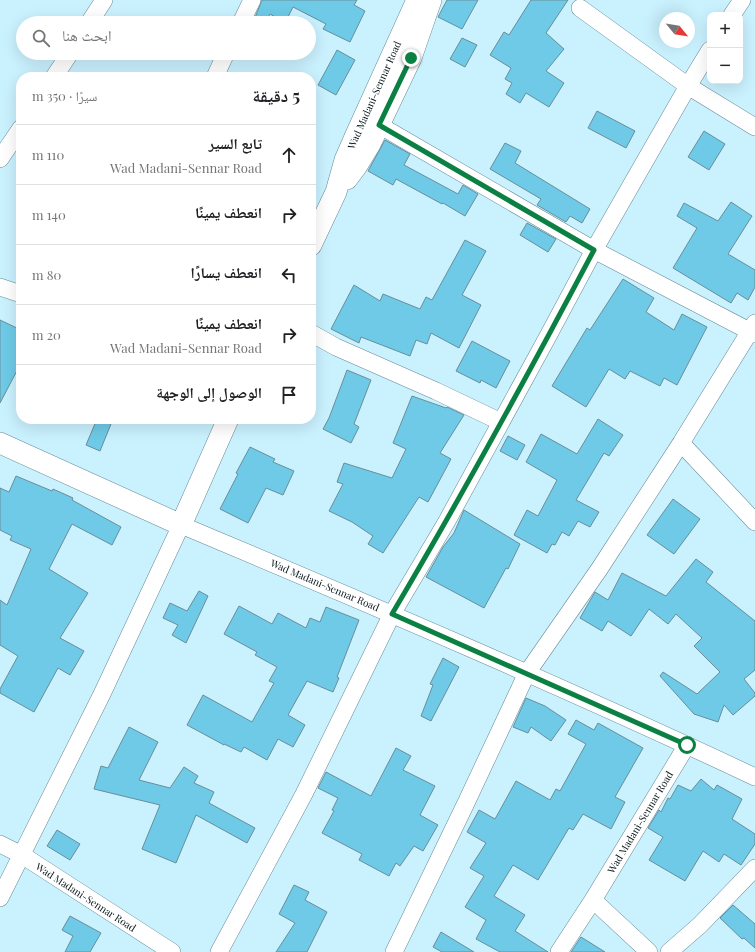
<!DOCTYPE html>
<html lang="ar">
<head>
<meta charset="utf-8">
<style>
  body { margin:0; font-family:"Playfair Display","Noto Naskh Arabic",serif; background:#f2f2f2; color:#202124; direction:rtl }
  .controls { position:absolute; right:12px; top:12px; display:grid; overflow:hidden; border-radius:8px; box-shadow:0 4px 16px #0002 }
  .controls button { width:36px; height:36px; display:grid; place-items:center; padding:0; border:0; border-bottom:1px solid #e0e0e0; background:#fff; color:#202124; font:20px sans-serif }
  .compass { position:absolute; left:659px; top:12px; width:36px; height:36px; border-radius:50%; background:#fff; box-shadow:0 4px 16px #0002; rotate:120deg }
  .stop { position:absolute; width:12px; height:12px; margin:-9px; border:3px solid #0b8043; border-radius:50%; background:#fff }
  .stop.end { background:#0b8043; border-color:#fff; box-shadow:0 1px 4px #0008 }
  .list { margin:0; padding:0; list-style:none }
  h2 { display:flex; justify-content:space-between; align-items:center; height:52px; margin:0; padding:0 16px; font-size:17px }
  h2 small { font-size:13px; font-weight:400; color:#757577 }
  .list li { display:grid; grid-template-columns:26px 1fr auto; gap:12px; align-items:center; box-sizing:border-box; height:60px; padding:0 16px; border-top:1px solid #e0e0e0 }
  .list b { display:block; font-size:15px; white-space:nowrap }
  .list p { margin:0; font-size:13px; white-space:nowrap; color:#757577 }
  .list em { font-size:13px; font-style:normal; color:#757577 }
  .icon { flex:none; width:22px; height:22px; fill:none; stroke:currentColor; stroke-width:2; stroke-linecap:round; stroke-linejoin:round }
  .map { position:relative; flex:none; width:755px; height:952px; overflow:hidden; direction:ltr }
  .search { position:absolute; background:#fff; box-shadow:0 4px 16px #0002; left:16px; top:16px; width:300px; height:44px; display:flex; align-items:center; gap:10px; box-sizing:border-box; padding:0 14px; border-radius:22px; color:#757577; font-size:15px }
  .panel { position:absolute; background:#fff; box-shadow:0 4px 16px #0002; left:16px; top:72px; width:300px; height:352px; border-radius:16px; direction:rtl }
  .map>svg:first-child { display:block }
</style>
</head>
<body>
<div class="map">
<svg width="755" height="952" viewBox="0 0 755 952">
  <rect width="100%" height="100%" fill="#caf1fe"/>
  <path fill="#6ecae7" stroke="#698e9a" d="M262,0H357L354,5L365,11L350,42L323,29L326,24L293,7L285,23L270,14L265,23H260L254,20Z
    M447,0H478L462,29L438,17Z
    M531,0H568L546,33L564,49L546,71L564,83L549,107L526,93L520,103L506,94L512,83L505,79L511,68L490,55L504,32L509,35Z
    M462,38L477,45L465,67L450,59Z
    M337,50L355,60L336,95L318,85Z
    M597,111L635,131L626,148L588,128Z
    M704,131L725,144L709,170L688,157Z
    M385,140L410,154L404,165L458,194L463,185L478,194L465,216L443,203L442,204L396,179L393,185L368,171Z
    M505,143L521,151L515,163L590,209L582,223L570,216L566,222L537,205L541,199L490,169Z
    M731,202L752,216L728,254L755,270V287L748,300L737,293L731,303L673,268L697,228L677,216L684,203L718,221Z
    M527,223L556,239L548,252L520,235Z
    M465,240L486,251L462,295L481,305L459,348L431,333L427,344L416,340L410,356L361,337L359,343L331,329L354,285L380,301L383,294L420,309L426,297L432,300Z
    M623,279L654,298L646,312L674,330L682,314L707,327L677,385L664,378L660,386L630,371L625,379L609,369L586,407L552,386L587,328L590,330Z
    M0,320L21,330V363L0,403Z
    M472,341L510,361L496,388L481,380L480,383L456,371Z
    M347,370L371,380L354,424L359,427L351,443L323,429L329,418Z
    M412,396L446,408L447,407L464,415L440,453L451,459L428,502L419,497L383,553L368,544L373,536L352,522L329,511L343,484L337,482L344,463L392,478L406,449L393,443Z
    M97,419H113L100,451L86,445Z
    M598,419L623,435L609,456L604,453L576,500L599,512L590,527L578,521L569,536L562,532L555,545L552,544L547,553L514,535L527,510L538,516L557,480L526,462L541,434L577,454Z
    M508,436L525,445L517,460L500,451Z
    M250,447L275,459L273,462L294,471L283,495L266,488L248,523L220,509L238,474L236,473Z
    M16,476L52,491L53,489L73,498L72,500L121,527L112,545L72,524L49,569L88,593L60,638L84,651L70,675L58,668L34,712L0,693V689L18,656L0,645V600L7,605L31,549L10,540L12,536L0,530V488L9,492Z
    M673,499L700,519L674,554L647,535Z
    M464,510L520,544L508,569L506,568L484,608L426,577L443,547L454,533Z
    M696,559L713,572L706,582L755,621V670L744,679L755,693V696L733,715L724,705L718,722L694,714L660,676L663,672L697,694L720,672L694,646L702,638L676,614L668,624L649,609L631,636L608,621L602,631L580,618L595,592L608,600L622,573L666,596Z
    M199,591L208,596L186,643L172,635L178,625L163,618L170,603L187,611Z
    M239,606L272,624L278,613L306,628L310,618L320,622L326,607L359,620L337,677L339,678L333,692L307,681L288,715L305,725L293,747L278,739L267,760L244,747L241,752L224,744V745L187,725L203,695L252,722L274,683L269,681L277,667L255,655L257,652L224,634Z
    M443,658L459,667L431,721L421,716L433,685L430,684Z
    M526,698L545,706L566,720L551,741L531,727L528,733L513,727Z
    M576,720L594,730L598,723L643,748L615,797L625,802L611,829L583,814L573,830L569,828L538,880L513,865L494,896L525,915L515,931L548,952H500L476,939L486,920L465,907L484,876L470,868L486,843L467,832L479,810L495,819L516,781L550,800L556,789L560,791L586,744L568,734Z
    M129,727L158,742L139,780L170,788L184,767L198,776L194,783L214,792L209,803L255,828L247,843L196,815L176,863L142,849L160,805L94,789L101,766L108,768Z
    M396,748L411,756L403,770L435,786L420,815L438,825L423,851L414,846L400,866L396,863L389,876L359,860L362,854L322,833L334,811L332,810L338,798L318,788L326,772L371,796Z
    M701,779L714,790L717,785L742,799L732,819L755,834V844L741,865L724,854L719,862L703,851L685,881L649,860L663,837L648,828L659,810L661,812L668,798L670,799L678,785L691,791Z
    M57,830L80,844L70,860L47,846Z
    M294,885L309,892L305,900L327,912L307,952H276L295,923L279,914Z
    M733,905L755,924V948L744,938L742,939L720,918Z
    M70,916L101,933L90,952H65L73,936L62,930Z
    M441,932L474,952H442L433,947Z
    M581,937L605,952H571Z"/>
  <g fill="none" stroke-linecap="round" stroke-linejoin="round">
    <defs>
      <path id="minor" d="M580,8L688,86L755,127
        M732,15L742,0
        M89,23L104,0
        M241,23L252,0
        M54,77L70,53
        M215,77L226,53
        M379,125L594,250L755,334
        M0,159L21,128
        M0,287L21,294
        M311,333L336,347L436,391L501,422
        M681,443L755,522
        M0,844L22,855L172,952
        M0,898L102,694L181,525C374,606 566,688 755,777
        M593,900L649,952
        M219,952L304,794L392,614L447,521L547,338L594,250L688,86L710,50
        M394,952L466,803L527,673L600,568L681,443L755,323
        M559,952L593,900L687,745
        M669,952L700,925L755,868"/>
      <path id="tertiary" d="M347,179L356,167L370,144L411,58L431,0
        M311,245L336,192L345,160L355,137L417,0
        M0,443L181,525L228,419"/>
    </defs>
    <use href="#minor" stroke="#668a96" stroke-width="18"/>
    <use href="#tertiary" stroke="#668a96" stroke-width="22"/>
    <use href="#minor" stroke="#fff" stroke-width="17"/>
    <use href="#tertiary" stroke="#fff" stroke-width="21"/>
  </g>
  <g fill="none" stroke-linecap="round" stroke-linejoin="round">
    <path stroke="#0b8043" stroke-width="5" d="M411,58L379,125L594,250C529,373 463,494 392,614L687,745"/>
  </g>
  <g text-anchor="middle" stroke-width="3" stroke-linejoin="round" paint-order="stroke">
    <g font-size="10" fill="#061418" stroke="#fff">
      <text transform="translate(374 95) rotate(-66)" y="4">Wad Madani-Sennar Road</text>
      <text transform="translate(325 585) rotate(23)" y="4">Wad Madani-Sennar Road</text>
      <text transform="translate(640 822) rotate(-59)" y="4">Wad Madani-Sennar Road</text>
      <text transform="translate(86 897) rotate(33)" y="4">Wad Madani-Sennar Road</text>
    </g>
  </g>
</svg>
<div class="controls">
<button>+</button>
<button>−</button>
</div>
<svg class="compass" viewBox="-18 -18 36 36"><path d="M0-13l5 13h-10z" fill="#e53935"/><path d="M0 13l5-13h-10z" fill="#757577"/></svg>
<div class="stop" style="left:687px;top:745px"></div>
<div class="stop end" style="left:411px;top:58px"></div>
<div class="search"><svg class="icon" aria-label="search" viewBox="0 0 24 24"><circle cx="10" cy="10" r="6"/><path d="M15 15l6 6"/></svg>ابحث هنا</div>
<section class="panel">
<h2>5 دقيقة<small>سيرًا · 350 m</small></h2>
<ul class="list">
<li><svg class="icon" aria-label="ahead" viewBox="0 0 24 24"><path d="M12 20V5M6 11l6-6 6 6"/></svg><div><b>تابع السير</b><p>Wad Madani-Sennar Road</p></div><em>110 m</em></li>
<li><svg class="icon" aria-label="right" viewBox="0 0 24 24"><path d="M7 20v-9h11M14 6l5 5-5 5"/></svg><div><b>انعطف يمينًا</b></div><em>140 m</em></li>
<li><svg class="icon" aria-label="left" viewBox="0 0 24 24"><path d="M17 20v-9H6M10 6l-5 5 5 5"/></svg><div><b>انعطف يسارًا</b></div><em>80 m</em></li>
<li><svg class="icon" aria-label="right" viewBox="0 0 24 24"><path d="M7 20v-9h11M14 6l5 5-5 5"/></svg><div><b>انعطف يمينًا</b><p>Wad Madani-Sennar Road</p></div><em>20 m</em></li>
<li><svg class="icon" aria-label="arrive" viewBox="0 0 24 24"><path d="M6 21V4h12l-3 4 3 4H6"/></svg><div><b>الوصول إلى الوجهة</b></div></li>
</ul>
</section>
</div>
</body>
</html>
